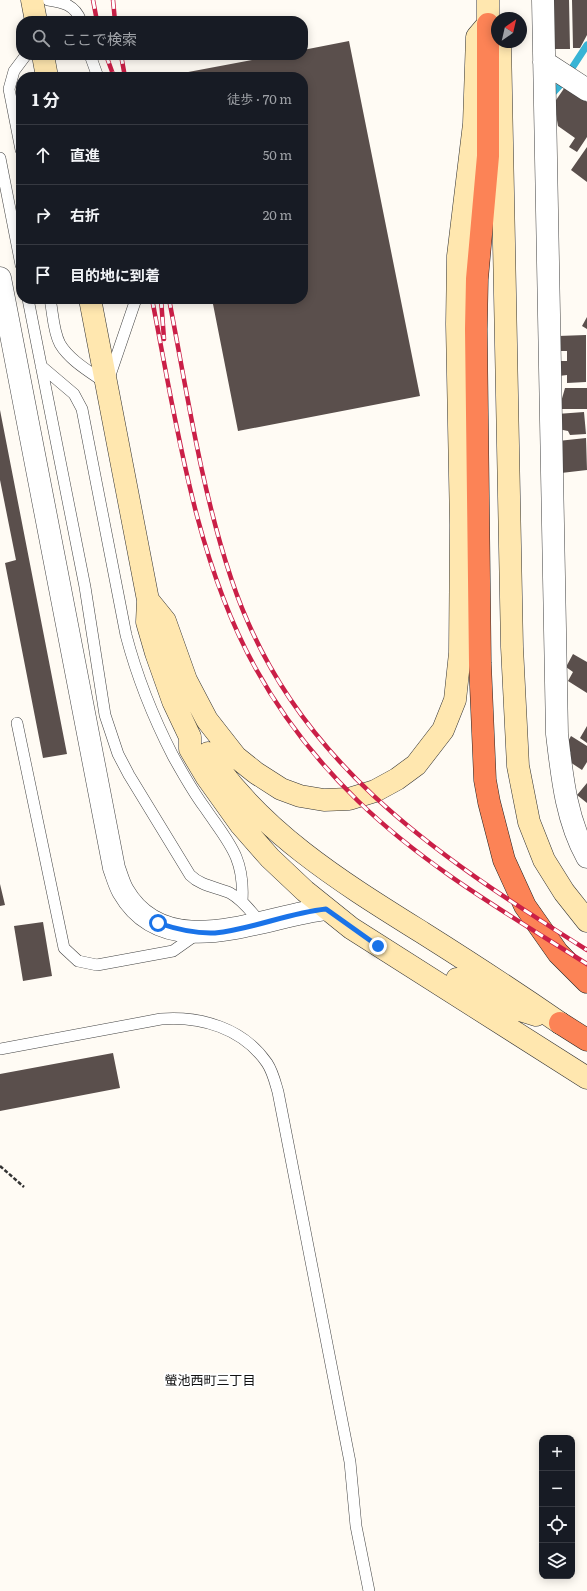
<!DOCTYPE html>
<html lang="ja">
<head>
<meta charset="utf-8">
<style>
  body { margin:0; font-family:Literata,"Noto Sans JP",serif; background:#20242c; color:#f1f3f6 }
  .controls { position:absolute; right:12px; bottom:12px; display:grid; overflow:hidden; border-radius:8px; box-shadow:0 2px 10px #0003 }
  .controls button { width:36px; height:36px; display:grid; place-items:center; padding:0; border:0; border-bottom:1px solid #363941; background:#171b24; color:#f1f3f6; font:20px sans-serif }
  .compass { position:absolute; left:491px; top:12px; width:36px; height:36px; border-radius:50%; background:#171b24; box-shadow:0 2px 10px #0003; rotate:34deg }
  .stop { position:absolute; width:12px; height:12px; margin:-9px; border:3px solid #1a73e8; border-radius:50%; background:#fff }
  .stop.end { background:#1a73e8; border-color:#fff; box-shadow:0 1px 4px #0008 }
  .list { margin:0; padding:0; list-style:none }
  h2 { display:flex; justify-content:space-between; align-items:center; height:52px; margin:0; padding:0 16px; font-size:17px }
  h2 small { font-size:13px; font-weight:400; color:#9ea1a6 }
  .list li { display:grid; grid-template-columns:26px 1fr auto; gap:12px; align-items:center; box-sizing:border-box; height:60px; padding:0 16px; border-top:1px solid #363941 }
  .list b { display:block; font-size:15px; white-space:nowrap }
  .list em { font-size:13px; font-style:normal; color:#9ea1a6 }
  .icon { flex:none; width:22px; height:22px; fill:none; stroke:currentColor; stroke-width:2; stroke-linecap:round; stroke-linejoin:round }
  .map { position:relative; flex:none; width:587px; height:1591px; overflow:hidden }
  .search { position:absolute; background:#171b24; box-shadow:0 2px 10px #0003; left:16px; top:16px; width:292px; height:44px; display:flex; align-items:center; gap:10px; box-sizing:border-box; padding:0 14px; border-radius:16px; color:#9ea1a6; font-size:15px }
  .panel { position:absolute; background:#171b24; box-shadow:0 2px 10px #0003; left:16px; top:72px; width:292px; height:232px; border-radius:16px }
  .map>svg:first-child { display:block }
</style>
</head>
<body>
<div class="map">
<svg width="587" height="1591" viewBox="0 0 587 1591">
  <rect width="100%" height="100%" fill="#fffbf4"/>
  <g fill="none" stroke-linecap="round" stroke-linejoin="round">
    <path stroke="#38b4d5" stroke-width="7" d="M572,68L587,45
      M553,93L564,81"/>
  </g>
  <path fill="#5a4f4c" d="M553,0H569L570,49H555Z
    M572,0H587V35L580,48H573Z
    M349,41L420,396L238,431L212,299H303V77L167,76L278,55H303V50Z
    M565,87L587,102V137L577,152L569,147L575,138L558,126L554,103Z
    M587,147V182L571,170Z
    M587,317V329L582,326Z
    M586,335V382L567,383V375L559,376V361H567V351H559L558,336Z
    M565,388H587V409H559Z
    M0,410L67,754L43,758L5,563L16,560L0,480Z
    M584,412L586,434L570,435L568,431L558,429L557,414Z
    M586,438L587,470L561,473L558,441Z
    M573,654L587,662V693L568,681L573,672L566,667Z
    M587,726V743L580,738Z
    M571,736L587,746V762L582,770L570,762L568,757L571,753L566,745Z
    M587,783V803L577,795Z
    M0,884L5,905L0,906Z
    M43,922L52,976L23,981L14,926Z
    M113,1053L120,1088L0,1111V1074Z"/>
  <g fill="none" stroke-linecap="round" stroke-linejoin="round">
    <defs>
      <path id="lane" d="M48,0C63,2 75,5 81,21
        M90,55L98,77
        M21,150L9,89L14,71L26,55
        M0,158L21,265
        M28,299L85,587L105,715L118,754L129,775L190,875C201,886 216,887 230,893C243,900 251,912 261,923
        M50,299C53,313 53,331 60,344C70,361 92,373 107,384L136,299
        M41,366L74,394L82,409L126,635C137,677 153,717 173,756C183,774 193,792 205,808C228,842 245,857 242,901
        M17,723L64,948L78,961L97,965L173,951L197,934
        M0,1049L161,1019C201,1016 243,1028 267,1063C273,1072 275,1082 278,1092L350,1462L356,1526L369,1591"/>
      <path id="street" d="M543,0L557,734C562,776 566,819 587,857
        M544,62L587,90
        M0,278L114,868C117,876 119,884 123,891C166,966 263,916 326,909"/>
      <path id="secondary" d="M32,0L36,21
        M500,42L512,647L518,766L529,822L544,860L564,892L587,921
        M43,55L47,77
        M90,299L148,600L147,622L156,653L173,701L190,737V749L206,776L241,825L270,858L305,891L351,928L587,1078
        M148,600L165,621L186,680L207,720L236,757L256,773L281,789L300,796L324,800L349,799L375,791L397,779L416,765L443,730L455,700L460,653L461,525L457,324L458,256L474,124L477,37L488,24V0
        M208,753C261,833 343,883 423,933C469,962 515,992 560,1023
        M457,979L498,1003L536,1015"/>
      <path id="highway" d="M488,24V156L477,279L476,329L480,663L485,780L489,802L504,860L525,906L558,953L587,982
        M560,1023L587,1040"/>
    </defs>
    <use href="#lane" stroke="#444" stroke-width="12"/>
    <use href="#street" stroke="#444" stroke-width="23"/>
    <use href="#secondary" stroke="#333" stroke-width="23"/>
    <use href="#highway" stroke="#222" stroke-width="23"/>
    <path stroke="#333" stroke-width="2.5" stroke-dasharray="4 2" stroke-linecap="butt" d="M0,1166L24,1187"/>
    <use href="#lane" stroke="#fff" stroke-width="11"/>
    <use href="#street" stroke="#fff" stroke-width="22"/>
    <use href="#secondary" stroke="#ffe7af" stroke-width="22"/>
    <use href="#highway" stroke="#fc8356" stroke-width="22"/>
    <defs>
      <path id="rail" d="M93,0L97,21
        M113,0L115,21
        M106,55L114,77
        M121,55L125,77
        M152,299C176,421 195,560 256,669C283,718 318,762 358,801C426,867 508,914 587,964
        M161,299L164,339
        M169,299C187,392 201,488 231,578C291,760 433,853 587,950"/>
    </defs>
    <use href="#rail" stroke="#ca1f47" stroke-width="4.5"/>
    <use href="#rail" stroke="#fff" stroke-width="3" stroke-dasharray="9" stroke-linecap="butt"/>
  </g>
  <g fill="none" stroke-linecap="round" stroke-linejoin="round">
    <path stroke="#1a73e8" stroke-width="5" d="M158,923C176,929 195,934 215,933C253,929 288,913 326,909L378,946"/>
  </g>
  <g text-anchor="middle" stroke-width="4" stroke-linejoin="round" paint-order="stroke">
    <g font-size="13" fill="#111" stroke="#fff">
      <text x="210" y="1385">螢池西町三丁目</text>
    </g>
  </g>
</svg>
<div class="controls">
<button>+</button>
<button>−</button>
<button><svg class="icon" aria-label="locate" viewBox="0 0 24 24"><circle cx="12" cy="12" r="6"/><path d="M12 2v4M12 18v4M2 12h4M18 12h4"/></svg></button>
<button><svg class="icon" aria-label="layers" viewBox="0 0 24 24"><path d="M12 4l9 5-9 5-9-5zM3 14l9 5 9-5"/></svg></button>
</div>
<svg class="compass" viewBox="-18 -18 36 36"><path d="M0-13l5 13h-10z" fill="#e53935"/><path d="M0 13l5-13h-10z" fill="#9ea1a6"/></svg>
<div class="stop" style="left:158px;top:923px"></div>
<div class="stop end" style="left:378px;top:946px"></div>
<div class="search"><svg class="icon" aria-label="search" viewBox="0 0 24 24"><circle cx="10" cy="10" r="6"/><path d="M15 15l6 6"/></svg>ここで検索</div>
<section class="panel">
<h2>1 分<small>徒歩 · 70 m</small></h2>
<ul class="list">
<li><svg class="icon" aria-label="ahead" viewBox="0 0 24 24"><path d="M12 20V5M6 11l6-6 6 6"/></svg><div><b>直進</b></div><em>50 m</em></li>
<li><svg class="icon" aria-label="right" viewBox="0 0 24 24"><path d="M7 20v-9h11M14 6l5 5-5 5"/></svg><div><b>右折</b></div><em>20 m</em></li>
<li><svg class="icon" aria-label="arrive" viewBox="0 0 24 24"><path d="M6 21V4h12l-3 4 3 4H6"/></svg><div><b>目的地に到着</b></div></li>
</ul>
</section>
</div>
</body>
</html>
